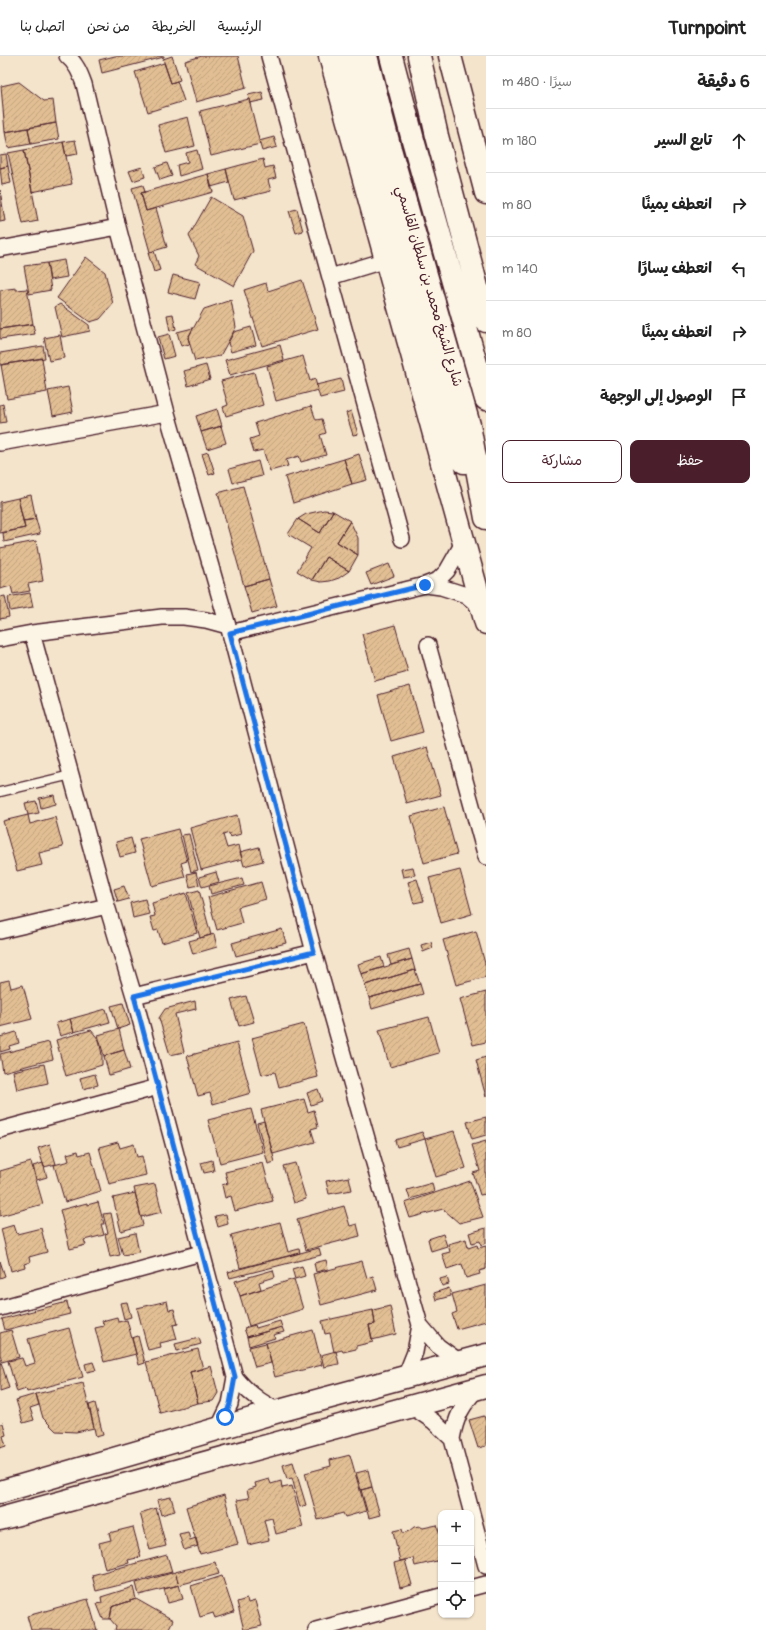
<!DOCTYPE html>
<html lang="ar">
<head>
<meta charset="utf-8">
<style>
  body { margin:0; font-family:Pangolin,"Playpen Sans Arabic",sans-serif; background:#f2f2f2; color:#222; direction:rtl }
  .controls { position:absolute; right:12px; bottom:12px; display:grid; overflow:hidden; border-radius:8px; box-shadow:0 1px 3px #0004 }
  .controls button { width:36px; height:36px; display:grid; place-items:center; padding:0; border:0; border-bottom:1px solid #e0e0e0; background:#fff; color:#222; font:20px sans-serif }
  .stop { position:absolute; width:12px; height:12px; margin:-9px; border:3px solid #1a73e8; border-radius:50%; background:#fff }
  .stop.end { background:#1a73e8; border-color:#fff; box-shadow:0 1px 4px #0008 }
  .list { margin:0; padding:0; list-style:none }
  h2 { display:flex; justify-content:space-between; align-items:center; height:52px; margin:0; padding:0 16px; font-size:17px }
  h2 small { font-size:13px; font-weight:400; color:#767676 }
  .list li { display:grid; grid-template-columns:26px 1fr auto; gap:12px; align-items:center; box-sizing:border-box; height:64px; padding:0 16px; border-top:1px solid #e0e0e0 }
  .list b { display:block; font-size:15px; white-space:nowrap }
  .list em { font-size:13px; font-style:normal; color:#767676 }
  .actions { display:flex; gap:8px; padding:12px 16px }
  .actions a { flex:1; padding:9px 0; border:1px solid #4a1f2b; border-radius:8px; text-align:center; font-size:14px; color:#4a1f2b }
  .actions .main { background:#4a1f2b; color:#fff }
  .icon { flex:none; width:22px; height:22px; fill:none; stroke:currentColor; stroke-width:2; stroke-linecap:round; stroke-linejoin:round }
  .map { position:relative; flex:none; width:486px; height:1574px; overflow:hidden; direction:ltr }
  header { display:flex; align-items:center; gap:24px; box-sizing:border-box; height:56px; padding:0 20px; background:#fff; border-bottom:1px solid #e0e0e0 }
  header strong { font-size:19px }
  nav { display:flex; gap:22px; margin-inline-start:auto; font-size:14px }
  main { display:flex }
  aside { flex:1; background:#fff }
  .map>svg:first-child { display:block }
</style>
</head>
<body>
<header>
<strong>Turnpoint</strong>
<nav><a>الرئيسية</a><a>الخريطة</a><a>من نحن</a><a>اتصل بنا</a></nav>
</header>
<main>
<aside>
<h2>6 دقيقة<small>سيرًا · 480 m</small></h2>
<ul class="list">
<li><svg class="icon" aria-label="ahead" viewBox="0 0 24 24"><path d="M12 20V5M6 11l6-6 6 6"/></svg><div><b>تابع السير</b></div><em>180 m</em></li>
<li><svg class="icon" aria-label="right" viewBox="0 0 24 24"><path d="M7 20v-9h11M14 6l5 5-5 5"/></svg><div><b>انعطف يمينًا</b></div><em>80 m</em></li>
<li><svg class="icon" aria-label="left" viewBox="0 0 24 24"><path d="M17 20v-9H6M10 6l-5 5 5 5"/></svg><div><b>انعطف يسارًا</b></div><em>140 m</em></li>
<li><svg class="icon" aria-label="right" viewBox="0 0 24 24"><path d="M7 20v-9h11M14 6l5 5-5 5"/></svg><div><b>انعطف يمينًا</b></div><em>80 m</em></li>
<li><svg class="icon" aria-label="arrive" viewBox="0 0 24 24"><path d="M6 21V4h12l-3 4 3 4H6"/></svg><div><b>الوصول إلى الوجهة</b></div></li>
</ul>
<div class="actions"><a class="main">حفظ</a><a>مشاركة</a></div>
</aside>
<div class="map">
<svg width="486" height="1574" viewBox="0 0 486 1574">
  <defs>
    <pattern id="building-hatch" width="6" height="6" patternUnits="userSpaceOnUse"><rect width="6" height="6" fill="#e1be93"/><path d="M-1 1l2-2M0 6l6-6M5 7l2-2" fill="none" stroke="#c3a37f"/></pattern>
  </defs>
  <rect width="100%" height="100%" fill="#f4e4cc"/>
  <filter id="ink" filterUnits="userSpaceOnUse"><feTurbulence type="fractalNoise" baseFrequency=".025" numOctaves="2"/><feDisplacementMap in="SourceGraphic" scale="8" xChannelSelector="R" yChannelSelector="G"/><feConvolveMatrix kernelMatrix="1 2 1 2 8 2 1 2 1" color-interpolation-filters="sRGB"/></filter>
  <g filter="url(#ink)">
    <path fill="url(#building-hatch)" stroke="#4a1f2b" d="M115,0H164V1L102,17L99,4Z
      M172,0L180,24L171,27L163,3Z
      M202,0H238L246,32L196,46L185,5Z
      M164,7L171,27L177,25L184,45L148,56L135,16Z
      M19,26L44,45L53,44L56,67L5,76L1,30Z
      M262,36L264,44L250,47L248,39Z
      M249,43L260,88L211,100L200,55Z
      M188,61L195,90L166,97L158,69Z
      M56,67L59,83L31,88L28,72Z
      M28,72L31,88L8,92L5,76Z
      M274,81L277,91L262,95L259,85Z
      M75,84L78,98L66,100L63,86Z
      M63,86L72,128L32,136L24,94Z
      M24,94L38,165L23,168L8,97Z
      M197,94L202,113L179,120L177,109L188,106L186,97Z
      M6,98L8,110L0,112V99Z
      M263,103L265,112L273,110L276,122L268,124L271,135L234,144L226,113Z
      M167,107L172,120L160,124L155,111Z
      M8,110L11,127L2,129L0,112Z
      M142,111L145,121L133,125L129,115Z
      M226,113L229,126L211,131L208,118Z
      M208,118L213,136L146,155L141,137Z
      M143,129L145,136L141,137L146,155L156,152L167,191L150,196L132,132Z
      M0,134L5,165L0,166Z
      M211,141L243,160L253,195L234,230L195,208L199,200L189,180Z
      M297,153L303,175L296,177L289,155Z
      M154,195L160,214L154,216L148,197Z
      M86,201L105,216L113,248L100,263L90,266L57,242Z
      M64,204L67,221L50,224L47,207Z
      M47,207L51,234L29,238L24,210Z
      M173,219L200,226L195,243L168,236Z
      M302,224L318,273L262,290L244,234L266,227L268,235Z
      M16,232V234L27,233L33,268L0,273V234Z
      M231,244L236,271L220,300L195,305L188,282L204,253Z
      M60,248L89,269L90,275L62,281L55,251Z
      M173,258L176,273L170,275L167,259Z
      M33,268L35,278L0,283V273Z
      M251,271L256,289L231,296L228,287L234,276Z
      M193,272L188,282L190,288L181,290L177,276Z
      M169,278L175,300L164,303L158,281Z
      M60,279L64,302L49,305L44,282Z
      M280,289L284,304L230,319L225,304Z
      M43,290L45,302L0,309V297Z
      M303,300L310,325L315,323L318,334L276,345L267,310Z
      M42,302L47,336L7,343L1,309Z
      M206,309L210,323L188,330L184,315Z
      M254,316L263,349L226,360L223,351L228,349L221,325Z
      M341,323L344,336L320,342L316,329Z
      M68,331L73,356L53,360L48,335Z
      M3,348L6,366L0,367V349Z
      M311,350L316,364L322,363L326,377L320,379L326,399L301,406L299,400L286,404L288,410L270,415L263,394L254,396L250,383L259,380L255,367Z
      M217,353L222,370L201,376L196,360Z
      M351,355L358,378L353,379L346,357Z
      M221,370L226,387L207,393L201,376Z
      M208,396L215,417L209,419L202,398Z
      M359,398L367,424L352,428L344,403Z
      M344,403L352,428L293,447L285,421Z
      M258,405L262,420L233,427L229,413Z
      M243,430L269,523L244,530L218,437Z
      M31,439L36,463L23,465L18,442Z
      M18,442L25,472L0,477V446Z
      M324,454L333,455L320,477L298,463L306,458Z
      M333,455L350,465L337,486L358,499L349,515L326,501L312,524L297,515L311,492L288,478L298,463L320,477Z
      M36,463L40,478L4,486L3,477L25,472L23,465Z
      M350,465L358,482V499L337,486Z
      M36,485L43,525L28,528L30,535L13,538L11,530L0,533V492Z
      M326,501L349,515L339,522L330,525L321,526L312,524Z
      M389,508L394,520L371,529L366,517Z
      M269,523L277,550L252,557L244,530Z
      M30,537L33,551L10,555L8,541Z
      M5,540L9,561L0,563V541Z
      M395,569L408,616L375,625L362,578Z
      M410,630L423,676L391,685L378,639Z
      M427,691L441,739L407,748L394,701Z
      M54,739L56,748L41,752L39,742Z
      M36,745L39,757L28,759L25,747Z
      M444,751L457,798L424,807L411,760Z
      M28,759L30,768L55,761L63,791L39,797L42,809L17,815L3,765Z
      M237,759L241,778L230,781L229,777L223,779L227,792L239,789L242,803L201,814L190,772Z
      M178,773L187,805L181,807L185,821L152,830L139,783Z
      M189,778L198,814L191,816L182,779Z
      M131,782L135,797L120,801L116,786Z
      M259,791L263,805L244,810L240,796Z
      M413,811L415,819L403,821L401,813Z
      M460,814L472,858L441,867L429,822Z
      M196,816L199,829L190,831L187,818Z
      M216,816L219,826L202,831L199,821Z
      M242,822L244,829L211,838L209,830Z
      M417,823L424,845L414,847L408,826Z
      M261,826L266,843L238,851L242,867L217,874L208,841Z
      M124,830L129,843L118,846L114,833Z
      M199,834L211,879L200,882L188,837Z
      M186,837L197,877L162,887L158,874L154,875L150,861L155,860L152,847Z
      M145,843L149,858L133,862L130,847Z
      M282,873L286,887L236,900L232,887Z
      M476,875L486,911V921L456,929L443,884Z
      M214,878L217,891L193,898L189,885Z
      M431,886L433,892L423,896L421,889Z
      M409,893L412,903L391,909L388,899Z
      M381,901L384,911L361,918L358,908Z
      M412,903L415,914L365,929L361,918Z
      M415,914L420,928L369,942L365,929Z
      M9,924L11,932L23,929L32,963L0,971V926Z
      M420,928L423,938L372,953L369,942Z
      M486,936V986L473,989L460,943Z
      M246,940L254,966L239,970L231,944Z
      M195,945L196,953L175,958L184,996L170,999L159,962L165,953Z
      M123,947L130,969L118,973L111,950Z
      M106,953L110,966L74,976L70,963Z
      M429,961L439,997L390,1011L379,974Z
      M70,963L74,976L60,980L56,967Z
      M304,968L318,1021L279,1031L275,1016L262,1019L252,982Z
      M119,973L124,994L104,1000L98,979Z
      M91,974L99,984L102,999V1009L66,1020L56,984Z
      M16,976L19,987L9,990L10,993L0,996V981Z
      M49,986L53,1003L3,1016L0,998Z
      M237,987L251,1037L213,1048L210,1037L198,1040L187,1000Z
      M124,994L130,1013L109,1019L104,1000Z
      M486,1001V1041L476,1004Z
      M44,1008L48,1027L17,1034L13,1015Z
      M95,1018L98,1029L83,1033L80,1022Z
      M318,1033L322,1045L311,1049L307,1037Z
      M304,1043L308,1056L314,1054L318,1071L311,1073L315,1086L273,1098L261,1054Z
      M251,1053L263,1096L220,1107L208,1064Z
      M486,1061V1079L472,1083L467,1066Z
      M264,1065L275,1106L268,1108L257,1067Z
      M454,1075L466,1112L436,1121L425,1083Z
      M422,1076L425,1083L397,1091L395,1084Z
      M486,1085V1138L480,1139L473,1117L480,1115L472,1089Z
      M118,1086L120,1092L134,1088L137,1101L142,1100L146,1119L109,1128L99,1091Z
      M50,1088L56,1108L44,1111L38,1092Z
      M78,1095L79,1099L90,1096L101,1135L65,1146L54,1109L69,1105L67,1098Z
      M212,1104L214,1115L204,1117L201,1107Z
      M31,1106L43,1148L0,1160V1115Z
      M43,1107L47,1121L37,1124L33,1110Z
      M263,1107L273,1145L235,1155L231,1140L225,1142L222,1129L228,1127L225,1116Z
      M295,1107L306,1143L294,1147L283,1110Z
      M349,1121L352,1134L329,1138L326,1125Z
      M470,1125L483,1161L459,1167L443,1153L410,1162L405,1147Z
      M432,1127L434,1136L410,1143L407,1134Z
      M155,1128L162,1156L141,1161L134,1132Z
      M135,1137L143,1169L121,1175L113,1142Z
      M98,1146L104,1168H101L104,1179L84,1184L86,1189L70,1193L60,1154L87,1147V1149Z
      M344,1150L350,1170L357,1168L360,1180L306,1194L297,1163Z
      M111,1157L120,1199L110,1201L105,1178L108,1177L103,1158Z
      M226,1158L228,1168L218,1171L215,1160Z
      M280,1166L288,1196L299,1193L300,1197L240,1212L231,1179Z
      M14,1169L17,1178L41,1172L47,1196L29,1201L30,1206L24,1208L25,1211L11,1215L1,1173Z
      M486,1172V1187L481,1189L480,1185L472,1187L469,1177Z
      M135,1177L139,1196L123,1199L118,1181Z
      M443,1178L447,1190L431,1195L428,1183Z
      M466,1183L468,1192L477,1189L478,1192L486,1190V1213L479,1215L480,1218L466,1222L462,1208L447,1213L442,1198L450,1196L448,1188Z
      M319,1192L321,1199L230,1222L228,1216Z
      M326,1204L328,1213L316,1216L314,1207Z
      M0,1205L5,1220L0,1222Z
      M362,1205L367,1222L373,1220L377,1234L321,1249L313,1218Z
      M302,1210L305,1220L295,1223L292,1213Z
      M273,1214L275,1221L259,1226L261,1233L240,1240L235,1225Z
      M447,1221L449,1228L442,1230L440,1223Z
      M294,1223L303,1253L249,1270L240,1240Z
      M486,1229V1265L457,1273L452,1258L457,1256L452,1238Z
      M449,1232L451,1240L436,1244L434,1237Z
      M167,1245L169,1254L174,1253L178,1268L173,1269L177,1283L160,1287L161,1291L148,1294L137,1252Z
      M67,1246L70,1258L5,1274L2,1263Z
      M127,1246L131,1261L124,1263L120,1247Z
      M390,1250L396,1278L372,1284L369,1269L375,1268L373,1254Z
      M373,1254L375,1268L369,1269L373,1286L356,1290V1293L343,1296L342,1294L334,1296L330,1277L325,1278L322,1265Z
      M117,1261L118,1266L127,1264L136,1298L104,1306L95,1272L104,1270L102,1265Z
      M280,1265L282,1271L247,1281L244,1272L255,1269L256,1272Z
      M282,1271L284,1276L273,1279L275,1282L249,1290L247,1281Z
      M69,1272L83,1321L27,1336L26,1333L17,1336L8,1305L22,1302L25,1310L35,1307L28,1283Z
      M11,1274L19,1301L2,1306L0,1298V1277Z
      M313,1274L322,1309L275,1321L266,1287Z
      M138,1280L145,1307L139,1309L132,1282Z
      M199,1282L201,1288L177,1295L175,1288Z
      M266,1287L271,1307L255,1311L249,1291Z
      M198,1293L203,1313L190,1316L198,1347L160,1357L146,1306Z
      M336,1295L339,1308L324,1311L321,1299Z
      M1,1306L9,1332L0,1335V1307Z
      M93,1306L96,1314L87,1316L85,1308Z
      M211,1310L218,1337L213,1345L198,1347L190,1316Z
      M83,1327L94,1372L76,1376L56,1375L43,1362L36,1338Z
      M36,1338L39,1349L30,1352L34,1364L23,1367L16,1344Z
      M95,1347L103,1379L96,1381L89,1349Z
      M484,1360L486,1366V1390L478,1392L469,1364Z
      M3,1367L6,1379L3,1380L6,1390L0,1392V1368Z
      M350,1399L366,1455L345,1461L343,1457L318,1464L305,1417L331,1410L330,1404Z
      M293,1406L306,1449L300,1451L292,1422L287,1423L283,1409Z
      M368,1414L372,1431L361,1434L356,1417Z
      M269,1423L271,1428L281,1425L282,1432L292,1430L303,1471L276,1478L272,1462L264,1464L269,1484L248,1489L237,1444L249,1442L247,1434L256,1431L255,1427Z
      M372,1431L380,1459L369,1462L361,1434Z
      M224,1439L238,1488L200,1498L186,1451Z
      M171,1441L175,1455L161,1459L157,1444Z
      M156,1452L166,1490L150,1494L140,1457Z
      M437,1469L441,1484V1504L415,1510L413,1502L400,1505L393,1475L402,1473L403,1477L409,1475L414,1471L419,1470L423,1472Z
      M133,1471L141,1501L128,1504L129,1507L105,1513L99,1487L111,1484L109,1477Z
      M188,1476L190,1484L196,1482L198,1490L184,1494L179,1478Z
      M167,1499L172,1516L96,1535L92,1519Z
      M405,1504L412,1529L400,1532L394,1507Z
      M215,1506L219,1518L179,1529L175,1516Z
      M175,1516L179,1529L139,1539L136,1527Z
      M222,1520L234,1556L215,1562L213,1557L200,1561L191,1530Z
      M179,1529L183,1543L168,1547L164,1533Z
      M133,1531L136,1543L112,1551L110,1563H103L97,1548L102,1547L101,1541Z
      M88,1543L97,1574H31L27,1560Z
      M136,1543L173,1564L168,1574H115L116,1570L110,1563L112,1551Z
      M247,1543L248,1547L255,1545L262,1570L244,1574L237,1546Z"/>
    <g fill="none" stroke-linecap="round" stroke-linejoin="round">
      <defs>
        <path id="lane" d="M0,736L71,719"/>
        <path id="street" d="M67,0C76,7 80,17 84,28L118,171L167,357L230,577L314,896L420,1269L438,1290L460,1306
          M269,0L402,483
          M0,193L118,171
          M330,221L386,204
          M0,387L167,357
          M426,529L441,531L466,539L481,552
          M32,577L107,850L134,940L235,1321L230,1348L218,1373
          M230,577L425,529L438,524L447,515L463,487
          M0,583L32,577L162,561H184L206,564L228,570
          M428,589L486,801
          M0,875L107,850
          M134,940L314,896
          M0,1074L158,1031
          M0,1252L201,1197
          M235,1321C248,1337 261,1347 279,1355
          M405,1321L415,1296L420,1269
          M477,1333C462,1349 456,1361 452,1383L486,1510
          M411,1350L433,1365L452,1383
          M471,1532L486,1528
          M316,1574L441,1540"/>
        <path id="secondary" d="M330,0L486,567
          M347,0L418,255L464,406
          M366,0L390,93L469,369L486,462
          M391,0L413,84L486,343
          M419,0L437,80L486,265
          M450,0L486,137
          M0,1436L279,1355L486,1299
          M0,1463L486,1330"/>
      </defs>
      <use href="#lane" stroke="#4a1f2b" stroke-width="11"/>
      <use href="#street" stroke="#4a1f2b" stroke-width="18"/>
      <use href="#secondary" stroke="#4a1f2b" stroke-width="25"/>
      <use href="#lane" stroke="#fcf5e5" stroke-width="8"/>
      <use href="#street" stroke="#fcf5e5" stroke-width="15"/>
      <use href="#secondary" stroke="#fcf5e5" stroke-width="22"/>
    </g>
  </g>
  <g fill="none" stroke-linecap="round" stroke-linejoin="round" filter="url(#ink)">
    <path stroke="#1a73e8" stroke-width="5" d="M225,1361L230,1348L235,1321L134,940L314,896L230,577L425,529"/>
  </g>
  <g text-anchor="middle" stroke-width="3" stroke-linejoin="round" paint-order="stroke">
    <g font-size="14" fill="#4a1f2b" stroke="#fcf5e5">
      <text transform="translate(430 230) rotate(74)" y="5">شارع الشيخ محمد بن سلطان القاسمي</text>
    </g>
  </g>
</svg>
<div class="controls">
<button>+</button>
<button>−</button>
<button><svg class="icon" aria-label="locate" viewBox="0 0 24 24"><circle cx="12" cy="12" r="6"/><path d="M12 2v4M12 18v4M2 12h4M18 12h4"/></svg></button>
</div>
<div class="stop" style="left:225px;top:1361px"></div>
<div class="stop end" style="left:425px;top:529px"></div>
</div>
</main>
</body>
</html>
